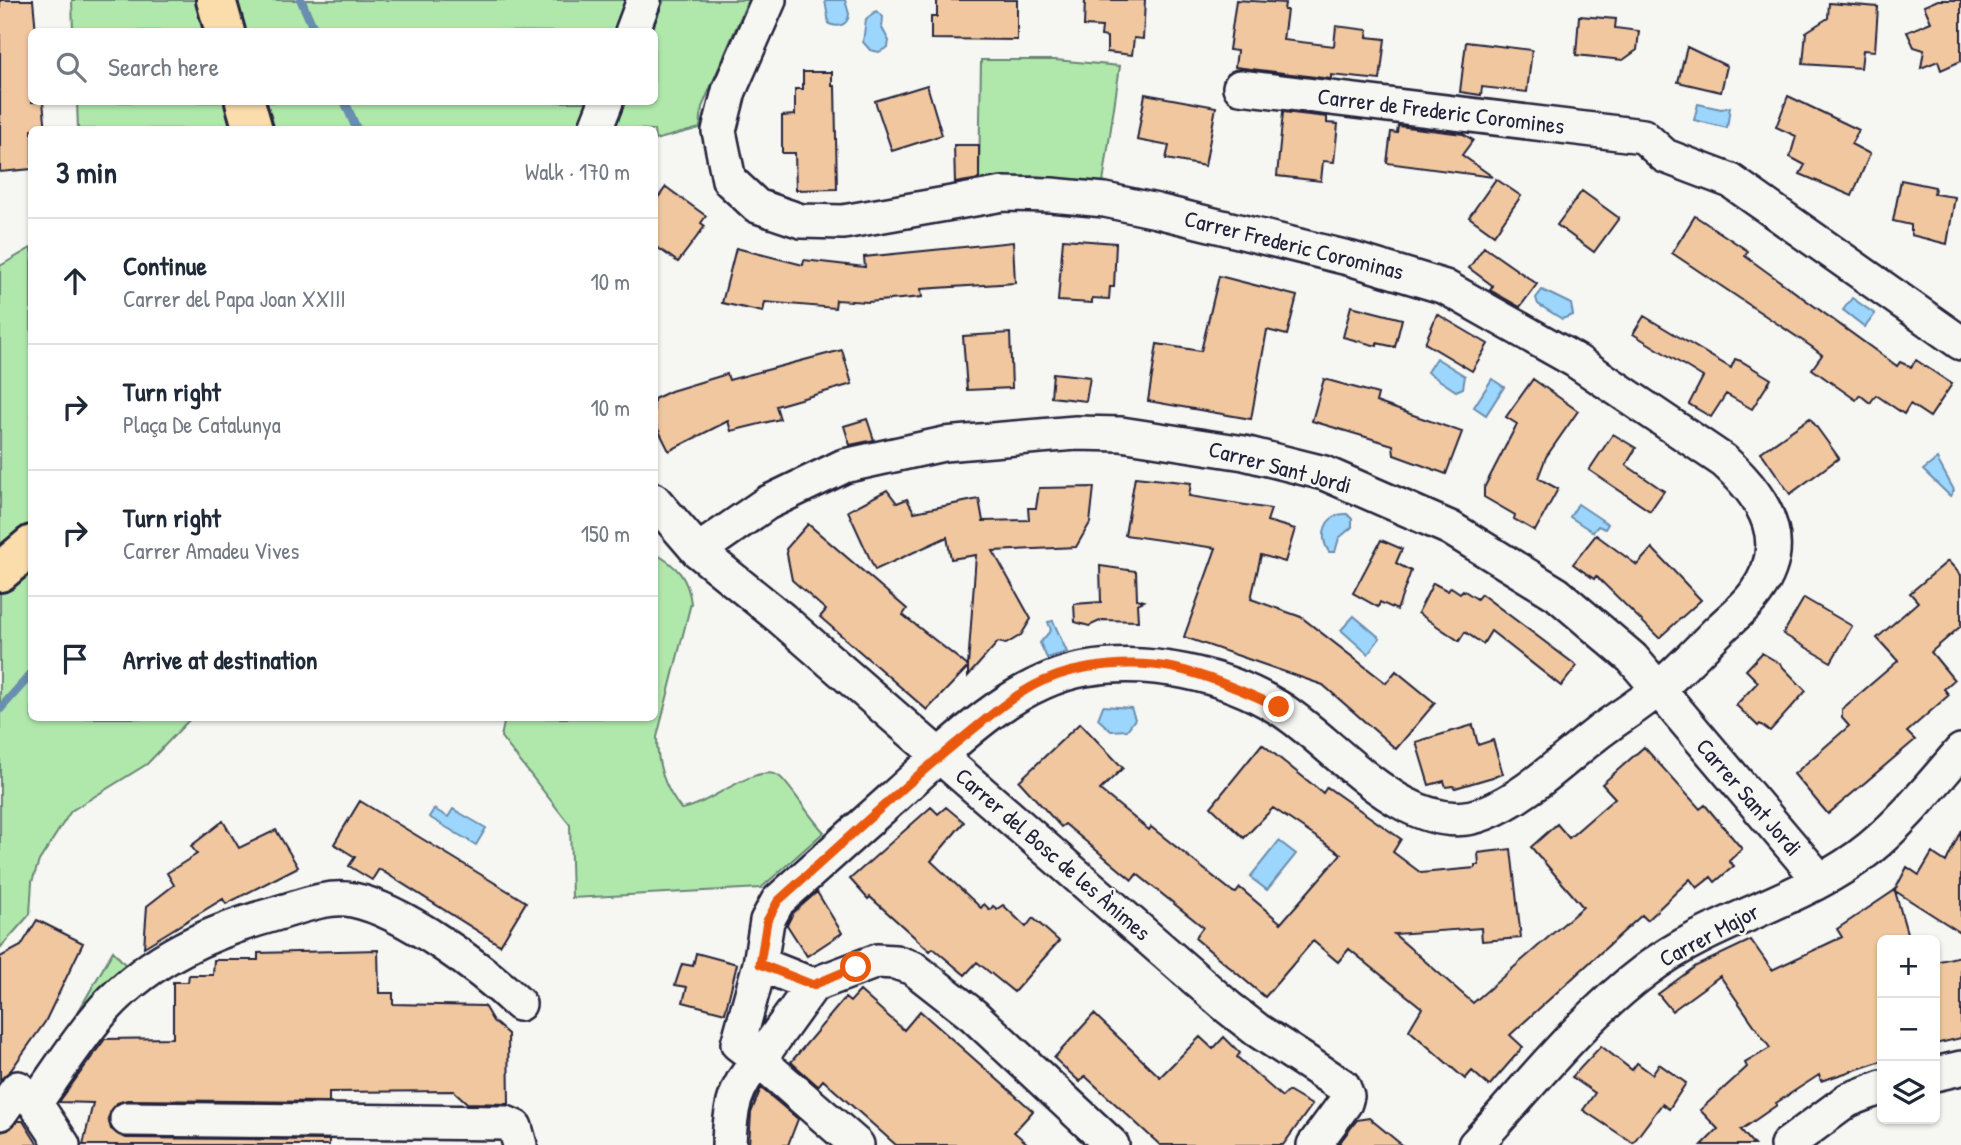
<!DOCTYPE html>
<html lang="en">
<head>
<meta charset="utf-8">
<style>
  body { margin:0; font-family:"Patrick Hand",sans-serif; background:#f2f2f3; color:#1f2937 }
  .controls { position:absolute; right:21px; bottom:21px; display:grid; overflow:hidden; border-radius:10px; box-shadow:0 2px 5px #0004 }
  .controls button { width:63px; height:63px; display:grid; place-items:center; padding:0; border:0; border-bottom:2px solid #e0e1e3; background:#fff; color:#1f2937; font:35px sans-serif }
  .stop { position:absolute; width:21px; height:21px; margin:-16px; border:5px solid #ea580c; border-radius:50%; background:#fff }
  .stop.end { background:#ea580c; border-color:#fff; box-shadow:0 2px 7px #0008 }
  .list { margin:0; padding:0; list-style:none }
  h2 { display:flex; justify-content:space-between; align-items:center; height:91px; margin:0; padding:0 28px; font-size:30px }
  h2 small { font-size:23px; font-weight:400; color:#747a83 }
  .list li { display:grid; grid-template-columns:46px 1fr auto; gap:21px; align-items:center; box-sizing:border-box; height:126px; padding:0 28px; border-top:2px solid #e0e1e3 }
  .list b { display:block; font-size:26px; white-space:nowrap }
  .list p { margin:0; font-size:23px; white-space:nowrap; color:#747a83 }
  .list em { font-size:23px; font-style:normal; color:#747a83 }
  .icon { flex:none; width:38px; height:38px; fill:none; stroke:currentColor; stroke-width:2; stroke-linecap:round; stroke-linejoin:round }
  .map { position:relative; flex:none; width:1961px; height:1145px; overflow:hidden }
  .search { position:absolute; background:#fff; box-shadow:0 2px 5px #0004; left:28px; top:28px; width:630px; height:77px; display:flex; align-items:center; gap:18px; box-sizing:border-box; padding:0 24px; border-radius:10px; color:#747a83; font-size:26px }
  .panel { position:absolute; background:#fff; box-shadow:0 2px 5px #0004; left:28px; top:126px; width:630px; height:595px; border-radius:10px }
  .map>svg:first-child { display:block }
</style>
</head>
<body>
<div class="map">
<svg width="1961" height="1145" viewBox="0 0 1961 1145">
  <rect width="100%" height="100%" fill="#f6f6f2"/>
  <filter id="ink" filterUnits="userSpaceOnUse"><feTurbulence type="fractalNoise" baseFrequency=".0143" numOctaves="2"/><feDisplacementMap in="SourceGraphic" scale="14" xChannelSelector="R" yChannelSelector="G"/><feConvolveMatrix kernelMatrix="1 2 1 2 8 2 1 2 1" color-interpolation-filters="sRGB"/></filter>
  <g filter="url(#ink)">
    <path fill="#b0e8ac" stroke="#698574" stroke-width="2" d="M72,0H626L615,32L73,31Z
      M664,0H748L702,107L700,128L655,140L654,130L614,129L625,102H654V32L652,31Z
      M981,60H1055L1120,66L1103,183L1034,176L979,181Z
      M77,102H588L579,130L78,129Z
      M31,248L32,718H191L147,764L71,811L39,861L32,882L30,914L0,948V266Z
      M656,554C677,566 688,578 691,603L657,737C657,765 664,787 681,809C707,807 758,760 780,777C790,785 811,819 824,832L761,888L572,898L570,825L501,737L505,718H654Z
      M113,951L130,970L54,1054Z"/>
    <path fill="#9cd6fc" stroke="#6b8eaf" stroke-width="2" d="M825,0H845L849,14C848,25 839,28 829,24Z
      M876,11L883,17L882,28L889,41L888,47L879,52L870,50L863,42L866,19Z
      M1698,104L1721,109L1730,107L1727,128L1694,120Z
      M1542,290L1571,304L1573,315L1562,319L1538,304L1536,298Z
      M1852,298L1875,314L1865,327L1843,310Z
      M1436,358L1465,376L1463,388L1456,391L1427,372Z
      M1492,379L1504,387L1486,415L1474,407Z
      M1937,459L1954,490L1950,496L1923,470Z
      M1578,504L1608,524L1605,529L1598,526L1593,532L1570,517Z
      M1347,514L1352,519V527L1339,538L1335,552H1329C1318,536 1325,513 1347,514Z
      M1354,616L1380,638L1368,654L1341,630Z
      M1053,621L1067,652L1047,658L1040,643L1051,630L1048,622Z
      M1103,706L1131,708L1135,719L1127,730L1111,731L1098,719Z
      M434,809L448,817L453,809L486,828L476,845L429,817Z
      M1279,841L1296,854L1267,890L1250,877Z"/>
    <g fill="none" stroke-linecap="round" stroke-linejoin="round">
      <path stroke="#6b8eaf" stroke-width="9" d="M301,0L315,32
        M345,102L357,130
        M0,709L32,673"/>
    </g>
    <path fill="#f1c7a0" stroke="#22223b" stroke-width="2" d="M0,0H33L36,32H32V102H43L46,130H32V169L0,172Z
      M937,0H1017V40L931,39V17H937Z
      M1085,0H1145L1143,39L1134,38L1132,55L1107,52V37L1101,36L1102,27L1084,26Z
      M1236,0L1285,3L1284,10H1287L1283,40L1334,46L1336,26L1368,30L1367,37L1385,39L1380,80L1331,75V79L1235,67L1237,51L1229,50Z
      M1938,0H1961V61L1941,70L1938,61L1921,68L1924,50L1914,47L1907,32L1931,22L1924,6Z
      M1829,3L1878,7L1875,51L1863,50L1861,68L1803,64L1806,32L1828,18Z
      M1579,16L1616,19L1615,28L1639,31L1637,50L1623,60L1576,55Z
      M1466,42L1532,50L1527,92L1482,87L1481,95L1460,92Z
      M1687,47L1727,66L1721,92L1678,82Z
      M803,72H832V86H835L837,189L796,190L795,153H782V116L795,115V89H803Z
      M927,85L942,135L892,151L875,101Z
      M1145,94L1216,107L1205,166L1166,159L1169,146L1137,140Z
      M1788,96L1859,130L1851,144L1870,154L1852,196L1800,174L1805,165L1790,157L1796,136L1776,127Z
      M1283,112L1327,117V123L1338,124L1334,162L1323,161L1321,181L1277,176Z
      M1398,126L1463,134L1473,140L1462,155L1493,177L1387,163L1391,132L1397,133Z
      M954,145H979V179L955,183Z
      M1496,179L1521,196L1494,235L1469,217Z
      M1901,180L1935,187L1934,194L1955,197L1947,244L1911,235V225L1893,221Z
      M666,187L706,216L701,223L705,226L678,262L654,245V203Z
      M1582,191L1619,218L1594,252L1557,225Z
      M1695,216L1748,251L1745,256L1897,366L1900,362L1911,367L1916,360L1952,384L1930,417L1910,404L1904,414L1876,395L1870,403L1860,395L1856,400L1812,369L1822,355L1812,347L1672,253Z
      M1063,239L1116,243L1114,287H1110L1109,299L1092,298V303L1058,301Z
      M1013,242L1015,283L921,289L922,297L868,302L836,300L835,308L765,302L763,312L722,303L736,248L803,265L804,260L865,267L864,257Z
      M1484,247L1537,284L1520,307L1490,290L1493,286L1469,268Z
      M1219,276L1297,296L1287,335L1267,330L1251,419L1148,401L1157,344L1201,351Z
      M1351,306L1402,319L1395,347L1377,343V346L1343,337Z
      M1437,314L1488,344L1472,371L1425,343Z
      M1644,316L1731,368L1735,359L1741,361L1771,379L1752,409L1726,394L1711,417L1689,404L1703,377L1633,334Z
      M1010,333L1012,388L967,390L963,336Z
      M842,350L852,384L776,406L780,419L731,431L728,421L669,451L654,421V399L671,391L727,374L729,380Z
      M1053,373L1090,377L1086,401L1051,397Z
      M1324,379L1378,394L1376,402L1462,432L1446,474L1394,455L1393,445L1312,421Z
      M1533,379L1578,411L1546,457L1538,478L1558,489L1535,531L1514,519L1515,515L1484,497V488L1517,424L1506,417Z
      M1810,418L1839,458L1790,494L1761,452Z
      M867,419L874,440L850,445L844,426Z
      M1613,434L1636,448L1626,465L1664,491L1650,511L1589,470Z
      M1135,477L1191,483L1189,496L1271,509L1267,521L1295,529L1285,562L1261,555L1251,599L1301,617L1386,683L1396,671L1435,703L1396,749L1323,685L1184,637L1216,548L1125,535Z
      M1094,487L1090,523L1076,547L993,551L1031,619L1021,635L1006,644L998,642L968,676V667L927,710L820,617L826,610L792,580L786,549L808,524L907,609L903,615L968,666L976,555L951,559L947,537L875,570L848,511L887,490L897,503L907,499L914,512L979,499L983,521L1029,520L1028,508H1036L1039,488Z
      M1596,535L1637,565L1652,548L1701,600L1659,638L1596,576L1594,579L1573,564Z
      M1381,540L1402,549L1396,563L1411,571L1397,610L1380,602L1378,607L1353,593Z
      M1948,561L1961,575V626L1931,652L1954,680L1944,689L1949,695L1907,732L1915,740L1828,814L1794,774L1849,726L1842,718V709L1898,661L1877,638L1918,602L1910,593Z
      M1100,566L1136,571L1137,599L1144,601L1137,604L1138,621L1102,620L1089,626L1075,622L1074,604L1101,602Z
      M1433,583L1448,591L1451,587L1460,593L1463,590L1477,599L1481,594L1577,666L1561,686L1491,631L1483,644L1465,632L1459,641L1418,613Z
      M1804,598L1852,626L1831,662L1783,634Z
      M1762,653L1779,663L1806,691L1770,731L1760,724L1758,726L1736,705L1758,682L1746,670Z
      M1080,723L1123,768L1100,790L1149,830L1151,827L1233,892L1236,893L1240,888L1281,923L1341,854L1273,808L1244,838L1211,807L1262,744L1323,793L1327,787L1401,839L1393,852L1421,873L1475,868V865H1479L1478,853L1511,849L1521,938L1482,941L1481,928L1394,934L1473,1003L1583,907L1531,847L1557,824L1569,838L1615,798L1602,784L1644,747L1700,809L1705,805L1742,849L1729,861L1734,866L1715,882L1711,877L1697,888L1690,879L1647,920L1642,915L1510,1035L1523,1047L1489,1086L1472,1071L1465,1079L1409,1030L1422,1008L1349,949L1338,962L1313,941L1265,997L1195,938L1203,927L1137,874L1132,880L1065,824L1061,827L1019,781Z
      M1473,725L1478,745L1493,740L1503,774L1455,788L1453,786L1446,787L1444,781L1429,785L1416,742Z
      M360,801L526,902L500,945L379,869L372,880L349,866L355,857L334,844Z
      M931,807L938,814L946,807L964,822L931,861L981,908L984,904L990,910L993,906L997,909L1003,905L1026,927L1033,918L1059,941L1014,992L977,962L965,975L933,948L930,951L870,897L868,899L850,879Z
      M223,821L239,848L276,830L298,867L226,904L223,899L144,947L147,906L174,885L167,873L197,854L191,846Z
      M1961,830V933L1895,891L1909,940H1882V1061L1821,1081L1819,1075L1776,1103L1777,1105L1741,1130L1754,1145H1702L1718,1129L1700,1110L1747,1067L1745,1063L1770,1048L1720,976L1672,1011L1658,994L1696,966L1751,940L1772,970L1842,937L1837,929L1895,890L1907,867L1919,875L1932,853L1946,862Z
      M817,892L842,933L807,956L787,925L793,913Z
      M37,920L83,943L45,1022L11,1070L0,1080V957L21,946Z
      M378,950L379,993H393V1004L484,1006L493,1021L508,1034L509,1104L467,1103L454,1091L329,1092V1102L127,1100L117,1103L108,1118L111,1129L126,1138L329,1140V1145H83L93,1103L59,1102L105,1039L173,1038V982H188L189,975H213L214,960H258V953Z
      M696,953L737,964L725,1013L683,1002L687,987L675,985L682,964L693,966Z
      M1961,956V1038L1935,1044V962Z
      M860,991L904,1030L920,1011L1033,1111L1014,1132L1029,1145H896L823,1080L818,1086L791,1062L845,998L850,1002Z
      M1094,1014L1160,1077L1200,1037L1213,1049L1224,1037L1240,1053L1237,1057L1282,1097L1288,1091L1312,1105L1283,1145H1160L1085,1076L1080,1082L1054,1058Z
      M1601,1046L1632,1070L1637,1063L1652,1074L1659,1064L1686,1083L1669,1109L1662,1104L1633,1143L1583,1110L1595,1093L1572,1077Z
      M761,1088L798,1119L788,1145H749L751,1113Z
      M1369,1118L1402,1145H1338L1357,1120Z
      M18,1121H23L38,1145H0V1132L8,1130Z"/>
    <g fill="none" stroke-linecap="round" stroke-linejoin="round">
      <defs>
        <path id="minor" d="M632,32L644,0
          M1240,87L1643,136L1665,156L1731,181L1961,343
          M595,130L606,102
          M654,500L698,551L782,619L1229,1008L1257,1030L1343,1086L1347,1096L1345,1103L1314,1145
          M698,551L767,503L844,466L944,444L1076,433L1121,434L1244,453L1324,473L1450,528L1557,594L1632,658L1819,879
          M760,964L767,921L778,901C816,867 854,833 893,798C948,749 1010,682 1085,669C1149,658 1224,674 1279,708C1335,742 1410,844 1485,813C1527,796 1559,763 1594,736C1615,719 1639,706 1659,688C1679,671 1698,651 1717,632C1729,620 1745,608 1755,594C1793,543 1765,498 1724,461L1576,361L1445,287L1352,259L1157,211L1105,200L1051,195L1003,194L843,222L801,221L757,206L729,180L719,131L729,91L769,0
          M760,964L813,985L759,1060L738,1044Z
          M813,985L877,961L895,962L913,968L973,1015L1112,1145
          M1935,1074L1961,1068
          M35,1103C58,1072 79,1037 105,1008C152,957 210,932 275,914C300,907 327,895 353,900C403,910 482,969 519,1004
          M0,1113L18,1088L35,1103L63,1145
          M127,1119L506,1123L515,1127L520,1145
          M729,1145C730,1109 734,1087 759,1060L857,1145
          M1475,1145C1529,1086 1582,1018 1646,970C1714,918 1804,902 1870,848C1903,821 1933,783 1961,751
          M1787,1145L1848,1100L1882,1087"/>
        <path id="major" d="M216,0L225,32
          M245,102L253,130
          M0,572L32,545"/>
      </defs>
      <use href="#minor" stroke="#22223b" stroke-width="38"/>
      <use href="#major" stroke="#22223b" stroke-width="44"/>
      <use href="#minor" stroke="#f6f6f2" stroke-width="33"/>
      <use href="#major" stroke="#faddab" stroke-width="38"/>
    </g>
  </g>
  <g fill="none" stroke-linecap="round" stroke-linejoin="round" filter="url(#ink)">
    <path stroke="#ea580c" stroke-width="9" d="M856,967L813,985L760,964L767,921L778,901C840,846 900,788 965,736C990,716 1014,694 1043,681C1081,664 1134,660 1174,668C1210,676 1245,692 1279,707"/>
  </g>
  <g text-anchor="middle" stroke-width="5" stroke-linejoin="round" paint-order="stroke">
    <g font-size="23" fill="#22223b" stroke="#f6f6f2">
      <text transform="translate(1441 111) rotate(7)" y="8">Carrer de Frederic Coromines</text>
      <text transform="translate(1294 245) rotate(14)" y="8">Carrer Frederic Corominas</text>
      <text transform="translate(1280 467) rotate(15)" y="8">Carrer Sant Jordi</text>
      <text transform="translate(1749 797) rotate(49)" y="8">Carrer Sant Jordi</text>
      <text transform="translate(1053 854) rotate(41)" y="8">Carrer del Bosc de les Ànimes</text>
      <text transform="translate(1709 935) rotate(-28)" y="8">Carrer Major</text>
    </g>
  </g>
</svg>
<div class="controls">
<button>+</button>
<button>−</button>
<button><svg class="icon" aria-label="layers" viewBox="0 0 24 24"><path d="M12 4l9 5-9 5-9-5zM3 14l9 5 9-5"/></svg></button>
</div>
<div class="stop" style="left:856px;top:967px"></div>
<div class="stop end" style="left:1279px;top:707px"></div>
<div class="search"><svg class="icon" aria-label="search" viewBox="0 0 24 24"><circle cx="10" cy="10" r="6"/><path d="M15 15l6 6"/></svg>Search here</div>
<section class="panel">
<h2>3 min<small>Walk · 170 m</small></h2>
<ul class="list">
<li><svg class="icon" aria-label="ahead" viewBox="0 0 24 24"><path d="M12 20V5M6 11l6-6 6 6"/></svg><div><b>Continue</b><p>Carrer del Papa Joan XXIII</p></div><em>10 m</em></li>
<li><svg class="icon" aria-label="right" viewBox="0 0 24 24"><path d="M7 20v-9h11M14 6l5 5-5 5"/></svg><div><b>Turn right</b><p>Plaça De Catalunya</p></div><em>10 m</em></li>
<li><svg class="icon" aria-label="right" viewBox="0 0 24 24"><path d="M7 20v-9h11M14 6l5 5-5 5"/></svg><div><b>Turn right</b><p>Carrer Amadeu Vives</p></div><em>150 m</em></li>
<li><svg class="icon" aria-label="arrive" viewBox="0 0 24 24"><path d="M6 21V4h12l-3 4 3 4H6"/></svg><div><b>Arrive at destination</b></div></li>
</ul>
</section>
</div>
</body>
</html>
